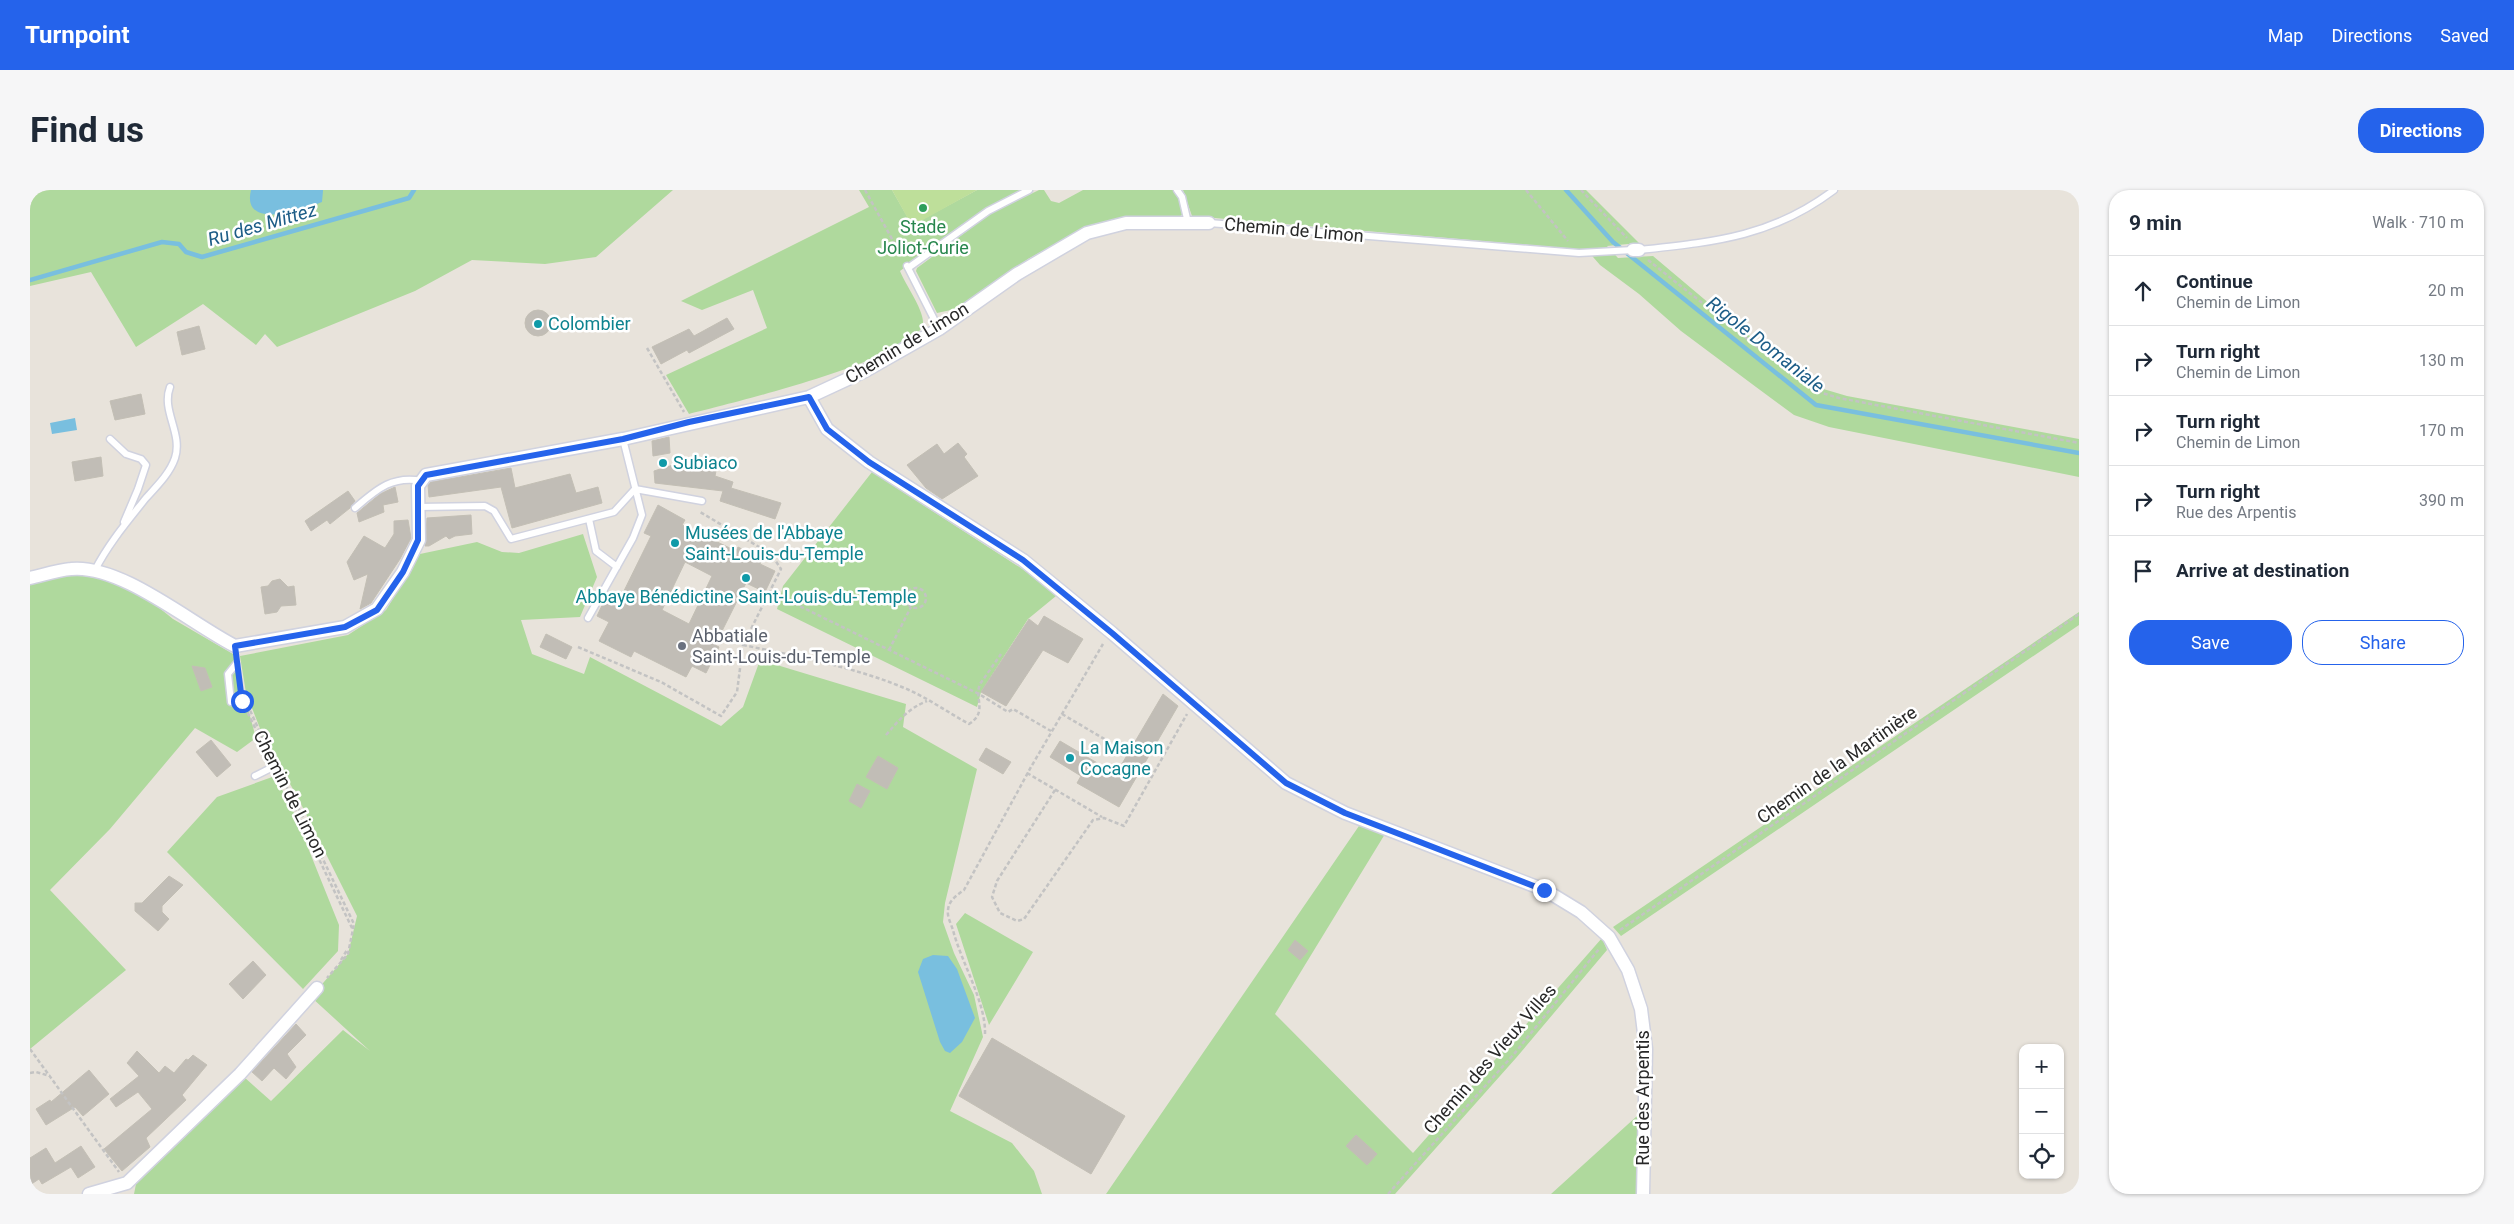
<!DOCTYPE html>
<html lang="en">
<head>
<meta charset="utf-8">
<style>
  body { margin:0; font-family:Roboto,sans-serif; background:#f6f6f7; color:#1f2937 }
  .controls { position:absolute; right:15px; bottom:15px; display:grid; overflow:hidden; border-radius:10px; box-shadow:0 1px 4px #0004 }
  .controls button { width:45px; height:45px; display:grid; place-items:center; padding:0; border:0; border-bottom:1px solid #e0e1e3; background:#fff; color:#1f2937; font:25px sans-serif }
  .stop { position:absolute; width:15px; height:15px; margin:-11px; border:4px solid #2563eb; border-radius:50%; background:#fff }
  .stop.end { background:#2563eb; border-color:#fff; box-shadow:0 1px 5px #0008 }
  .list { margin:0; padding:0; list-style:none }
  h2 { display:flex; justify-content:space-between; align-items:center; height:65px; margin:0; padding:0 20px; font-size:21px }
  h2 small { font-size:16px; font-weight:400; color:#747a83 }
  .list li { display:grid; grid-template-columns:32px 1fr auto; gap:15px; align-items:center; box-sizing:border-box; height:70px; padding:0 20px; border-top:1px solid #e0e1e3 }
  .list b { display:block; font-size:19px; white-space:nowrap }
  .list p { margin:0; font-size:16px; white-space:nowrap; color:#747a83 }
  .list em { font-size:16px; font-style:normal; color:#747a83 }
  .actions { display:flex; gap:10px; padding:15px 20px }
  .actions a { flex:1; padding:11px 0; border:1px solid #2563eb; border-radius:20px; text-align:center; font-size:18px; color:#2563eb }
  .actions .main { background:#2563eb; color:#fff }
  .icon { flex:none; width:28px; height:28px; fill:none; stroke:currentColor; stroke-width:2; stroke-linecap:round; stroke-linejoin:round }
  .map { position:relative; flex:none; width:2049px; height:1004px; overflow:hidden; border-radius:20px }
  header { display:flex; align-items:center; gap:30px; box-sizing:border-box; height:70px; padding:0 25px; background:#2563eb; color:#fff }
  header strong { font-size:24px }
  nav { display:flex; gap:28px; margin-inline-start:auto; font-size:18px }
  .intro { display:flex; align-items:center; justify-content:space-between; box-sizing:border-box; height:120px; padding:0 30px }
  h1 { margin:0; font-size:35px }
  .button { padding:12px 22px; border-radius:20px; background:#2563eb; color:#fff; font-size:18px; font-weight:700 }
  main { display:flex; gap:30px; padding:0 30px }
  aside { flex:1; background:#fff; border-radius:20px; box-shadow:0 1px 4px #0004 }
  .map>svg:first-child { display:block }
</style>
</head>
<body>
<header>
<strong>Turnpoint</strong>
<nav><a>Map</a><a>Directions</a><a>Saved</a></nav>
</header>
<div class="intro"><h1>Find us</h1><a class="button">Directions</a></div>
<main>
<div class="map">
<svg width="2049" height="1004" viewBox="0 0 2049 1004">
  <rect width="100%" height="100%" fill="#e8e3db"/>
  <path fill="#afd99d" d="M0,0H643L566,67L515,74L442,70L385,101L247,157L235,144L226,155L173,114L106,157L61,82L0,96Z
    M829,0H862L882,35L947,0H994L931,35L870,81C875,94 894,120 893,133C890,168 694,215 659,224L636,185L737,138L723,100L672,120L651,111L839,17Z
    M1009,0H1014L1021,11L1029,13L1053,0H1152L1156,22L1149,27L1095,29L1042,45L998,69L930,118L907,123L886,81L887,78L960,24Z
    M1153,0H1556L1609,53L1577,56L1588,68L1623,66L1693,125L1761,178L1790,198L1817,206L2049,249V287L1799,237L1764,225L1726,197L1651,141L1609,104L1570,75L1557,60L1162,26Z
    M842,282L994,380L1026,406L998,429L951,502L947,517L747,419L753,396Z
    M553,344L567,387L550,427L491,430L502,464L554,484L560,467L691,536L713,517L730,470L876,514L873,537L947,579L915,713L913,732L924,763L944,805L953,847L920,921L982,953L1004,981L1012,1004H104L106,994L214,887L241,911L313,840L340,861L281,807L318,764L327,726L268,608L233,546L216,503L210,466L318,445L356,420L390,364L447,352L472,362L489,363Z
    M41,379L96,391L143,429L203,464L226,548L207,562L165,538L80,639L20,700L96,780L0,859V388Z
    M2049,422V435L1591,746L1583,737Z
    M245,586L264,623L309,735L308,761L273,799L137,662L187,607Z
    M1331,633L1355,644L1245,824L1383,963L1572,748L1577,760L1486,868L1365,1004H1076Z
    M935,723L1003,762L959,835L926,734Z
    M1607,926V1004H1521Z"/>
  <path fill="#bedf9a" d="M862,0H947L882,36Z"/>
  <path fill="#79bfdf" d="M221,0H293V1L292,12C274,20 211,41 221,0Z
    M45,228L47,240L22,244L20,233Z
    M903,765L918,766L927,779L945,828L932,852L920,863L915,861L910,852L888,782L893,769Z"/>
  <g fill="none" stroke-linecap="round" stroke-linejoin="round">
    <path stroke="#79bfdf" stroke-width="4.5" d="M1536,0L1583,52L1786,215L2049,263
      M0,90L132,52L149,54L156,62L172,67L379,8L384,0"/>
  </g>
  <path fill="#c1bdb6" stroke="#c3bfb5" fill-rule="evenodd" d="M495 133a13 13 0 1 1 26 0a13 13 0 1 1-26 0Z
    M697,128L704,139L659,163L657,160L631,174L622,157L659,139L664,146Z
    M169,136L175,159L152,165L147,142Z
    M111,204L115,224L85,230L80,211Z
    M639,247L640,263L623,266L622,251Z
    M928,253L937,264L934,267L948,286L912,309L896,298L877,275L907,254L914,264Z
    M71,267L73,286L45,291L42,272Z
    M643,275L686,281L685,286L703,292L701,298L751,313L745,329L690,311L693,301L625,293L624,281Z
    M481,278L485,298L540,284L546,303L568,297L572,313L482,338L471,297L399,307L398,295L401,292Z
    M365,297L368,312L353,315L354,322L329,332L327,323L350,304Z
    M318,301L325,311L320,318L300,334L297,330L281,341L275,331Z
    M628,315L655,330L652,335L706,361L708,357L732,369L730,374L745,381L735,402L716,393L685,455L689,457L676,483L662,476L656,487L604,461L601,467L569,451L579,432L567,426L577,405L589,411L621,346L614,343ZM655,372L682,386L659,434L632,420Z
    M441,325L442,344L425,346L419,349L416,346L399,356H395L397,328Z
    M378,330L381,348L370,369L341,413L330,419L338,384L324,390L317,372L334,346L355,358L364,344V331Z
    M250,389L258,397L264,396L266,415L251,416L247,422L235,424L231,397L238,396L242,391Z
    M1014,426L1053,449L1038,473L1013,460L976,516L951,502L999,429L1008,436Z
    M516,444L542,457L536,469L510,457Z
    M162,476L175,478L182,497L171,501Z
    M1133,504L1148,516L1089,617L1047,593L1051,586L1020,567L1030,551L1086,584Z
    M181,550L201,575L187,587L166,562Z
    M956,558L981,572L973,584L949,570Z
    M848,566L868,578L857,599L836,587Z
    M827,594L840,601L831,618L819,611Z
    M139,686L153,695L132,716V722L139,729L128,741L105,721V713H112Z
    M1265,750L1278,761L1270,770L1258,760Z
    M223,771L236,785L213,809L199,794Z
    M266,834L276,845L257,864L266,877L256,889L244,878L232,891L222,882Z
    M962,848L1095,926L1061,984L929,906Z
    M107,861L129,883L135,876L144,883L156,869L158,870L163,865L177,875L152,905L156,910L116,948L120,957L92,981L74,959L122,919L108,902L86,917L80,909L109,886L97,873Z
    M59,880L79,904L53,926L45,917L16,935L6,919L20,910L21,912Z
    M1326,945L1347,964L1337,975L1316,956Z
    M51,956L65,977L48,988L41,977L12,994L9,989L0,995V968L16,958L25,973Z"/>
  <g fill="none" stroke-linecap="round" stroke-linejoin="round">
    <defs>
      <path id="lane" d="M1147,0L1152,7L1158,33
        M1179,33L1549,63L1603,60
        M1609,60C1683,52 1742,47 1804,0
        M877,76L909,139
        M878,78L958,21L999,0
        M80,249L96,264L111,269L116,275L108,299L94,332
        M388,317L455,316L464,321L481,349L584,322L605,299L672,311
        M325,318C346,300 362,285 392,291
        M559,329L566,361L587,377
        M65,380C79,353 97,332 116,308C127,296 140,283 145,268C153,243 131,221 140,197
        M558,428L603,348L612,325L593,249
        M201,512L198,484L206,474
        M225,586L245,576"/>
      <path id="street" d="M1603,60H1609
        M779,207L797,239L839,272L993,370L1082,443L1256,593L1315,623L1515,700L1551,722L1579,747L1598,780L1611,819L1616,859L1613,1004
        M0,388C13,385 28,380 41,379C91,374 160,433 205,456L315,437L347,419L373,382L389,350L388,296L396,285L593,249L779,207L835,181L909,139L987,84L1057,43L1096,33H1179
        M59,1004L97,993L210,884L287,798"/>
    </defs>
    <use href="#lane" stroke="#d0d2df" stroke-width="9"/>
    <use href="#street" stroke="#d0d2df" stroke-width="15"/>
    <path stroke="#c3c3c3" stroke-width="2.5" stroke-dasharray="4 2.5" stroke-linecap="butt" d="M835,0L872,67
      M1496,0L1538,51
      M1551,0L1597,48
      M1618,70L1748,173L1792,203L1809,208L2049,253
      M617,158L654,222
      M876 408a10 10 0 1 1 20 0a10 10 0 1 1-20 0Z
      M741,402L949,504L978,522L983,519L1021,541
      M713,455C766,466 829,478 879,500C899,509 919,523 939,534C958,522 944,509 950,494L971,464
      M548,457L631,492L691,526L707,502L713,455L751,379L741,364L670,322
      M859,460L881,417
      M212,503L241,566
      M212,511L228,544
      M1032,524L1093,560
      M856,545C869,530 879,518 897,511
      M997,583L1072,627
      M249,584L267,615L324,734L318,764L297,788
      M253,594L322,738
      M1025,600L967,691L962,707L970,723L987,731L994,729L1063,630L1074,628L1094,636L1157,524
      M1590,740L2049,424
      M311,770L317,760
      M955,844C956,812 931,772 923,740C921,734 917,726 918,721C918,711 927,705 934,700L1001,577L1073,454
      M0,859L89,982
      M0,883L6,882L20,886
      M1358,1004L1484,864L1569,759"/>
    <use href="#lane" stroke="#fff" stroke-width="6"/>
    <use href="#street" stroke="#fff" stroke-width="12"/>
  </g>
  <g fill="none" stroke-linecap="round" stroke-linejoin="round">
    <path stroke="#2563eb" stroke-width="6" d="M212,511L205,456L315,437L347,420L373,382L388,350V296L396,285L593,249L659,232L779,207L797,239L839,272L993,370L1082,443L1256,593L1315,623L1514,700"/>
  </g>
  <circle fill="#2e9e5b" stroke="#fff" stroke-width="2" cx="893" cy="18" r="5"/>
  <g fill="#0f9aa8" stroke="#fff" stroke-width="2">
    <circle cx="508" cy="134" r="5"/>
    <circle cx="633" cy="273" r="5"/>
    <circle cx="645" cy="353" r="5"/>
    <circle cx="716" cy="388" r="5"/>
    <circle cx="1040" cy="568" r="5"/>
  </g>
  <circle fill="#6b7280" stroke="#fff" stroke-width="2" cx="652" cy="456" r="5"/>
  <g text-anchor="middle" stroke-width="5" stroke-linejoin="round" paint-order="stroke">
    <g font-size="18" fill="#27864d" stroke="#fff">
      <text x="893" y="43">Stade<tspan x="893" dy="21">Joliot-Curie</tspan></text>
    </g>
    <g font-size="18" fill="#282828" stroke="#fff">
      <text transform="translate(1264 40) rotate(5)" y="6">Chemin de Limon</text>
      <text transform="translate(877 153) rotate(-31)" y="6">Chemin de Limon</text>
      <text transform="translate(1807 575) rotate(-35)" y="6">Chemin de la Martinière</text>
      <text transform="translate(260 604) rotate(63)" y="6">Chemin de Limon</text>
      <text transform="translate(1460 869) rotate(-49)" y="6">Chemin des Vieux Villes</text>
      <text transform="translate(1613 908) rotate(-90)" y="6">Rue des Arpentis</text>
    </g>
    <g font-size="18" fill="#0d838f" stroke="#fff" text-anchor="start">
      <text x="518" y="140">Colombier</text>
      <text x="643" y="279">Subiaco</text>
      <text x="655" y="349">Musées de l'Abbaye<tspan x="655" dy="21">Saint-Louis-du-Temple</tspan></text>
      <text x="716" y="413" text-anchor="middle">Abbaye Bénédictine Saint-Louis-du-Temple</text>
      <text x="1050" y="564">La Maison<tspan x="1050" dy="21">Cocagne</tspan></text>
    </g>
    <g font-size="18" fill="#5b616d" stroke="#fff" text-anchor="start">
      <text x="662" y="452">Abbatiale<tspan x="662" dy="21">Saint-Louis-du-Temple</tspan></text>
    </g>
    <g font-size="19" font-style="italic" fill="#1d5d87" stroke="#fff">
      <text transform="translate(232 34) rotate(-16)" y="7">Ru des Mittez</text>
      <text transform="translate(1736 154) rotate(38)" y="7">Rigole Domaniale</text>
    </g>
  </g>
</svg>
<div class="controls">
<button>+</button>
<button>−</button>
<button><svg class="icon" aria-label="locate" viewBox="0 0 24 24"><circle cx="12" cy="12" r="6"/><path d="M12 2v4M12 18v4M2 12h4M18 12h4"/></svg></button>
</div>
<div class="stop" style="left:212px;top:511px"></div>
<div class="stop end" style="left:1514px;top:700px"></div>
</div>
<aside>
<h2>9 min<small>Walk · 710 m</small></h2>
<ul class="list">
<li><svg class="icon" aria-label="ahead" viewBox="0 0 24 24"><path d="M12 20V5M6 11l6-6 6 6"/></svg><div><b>Continue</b><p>Chemin de Limon</p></div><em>20 m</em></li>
<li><svg class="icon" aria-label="right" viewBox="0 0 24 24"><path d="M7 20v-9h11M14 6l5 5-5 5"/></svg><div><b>Turn right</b><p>Chemin de Limon</p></div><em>130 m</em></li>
<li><svg class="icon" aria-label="right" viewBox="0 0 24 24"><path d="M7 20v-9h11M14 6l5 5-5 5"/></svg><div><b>Turn right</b><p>Chemin de Limon</p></div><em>170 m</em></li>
<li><svg class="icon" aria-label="right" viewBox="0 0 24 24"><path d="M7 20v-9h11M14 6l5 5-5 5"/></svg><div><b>Turn right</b><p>Rue des Arpentis</p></div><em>390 m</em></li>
<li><svg class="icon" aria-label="arrive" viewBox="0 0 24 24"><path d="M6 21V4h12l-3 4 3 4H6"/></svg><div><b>Arrive at destination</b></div></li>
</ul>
<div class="actions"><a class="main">Save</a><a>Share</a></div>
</aside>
</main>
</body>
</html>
